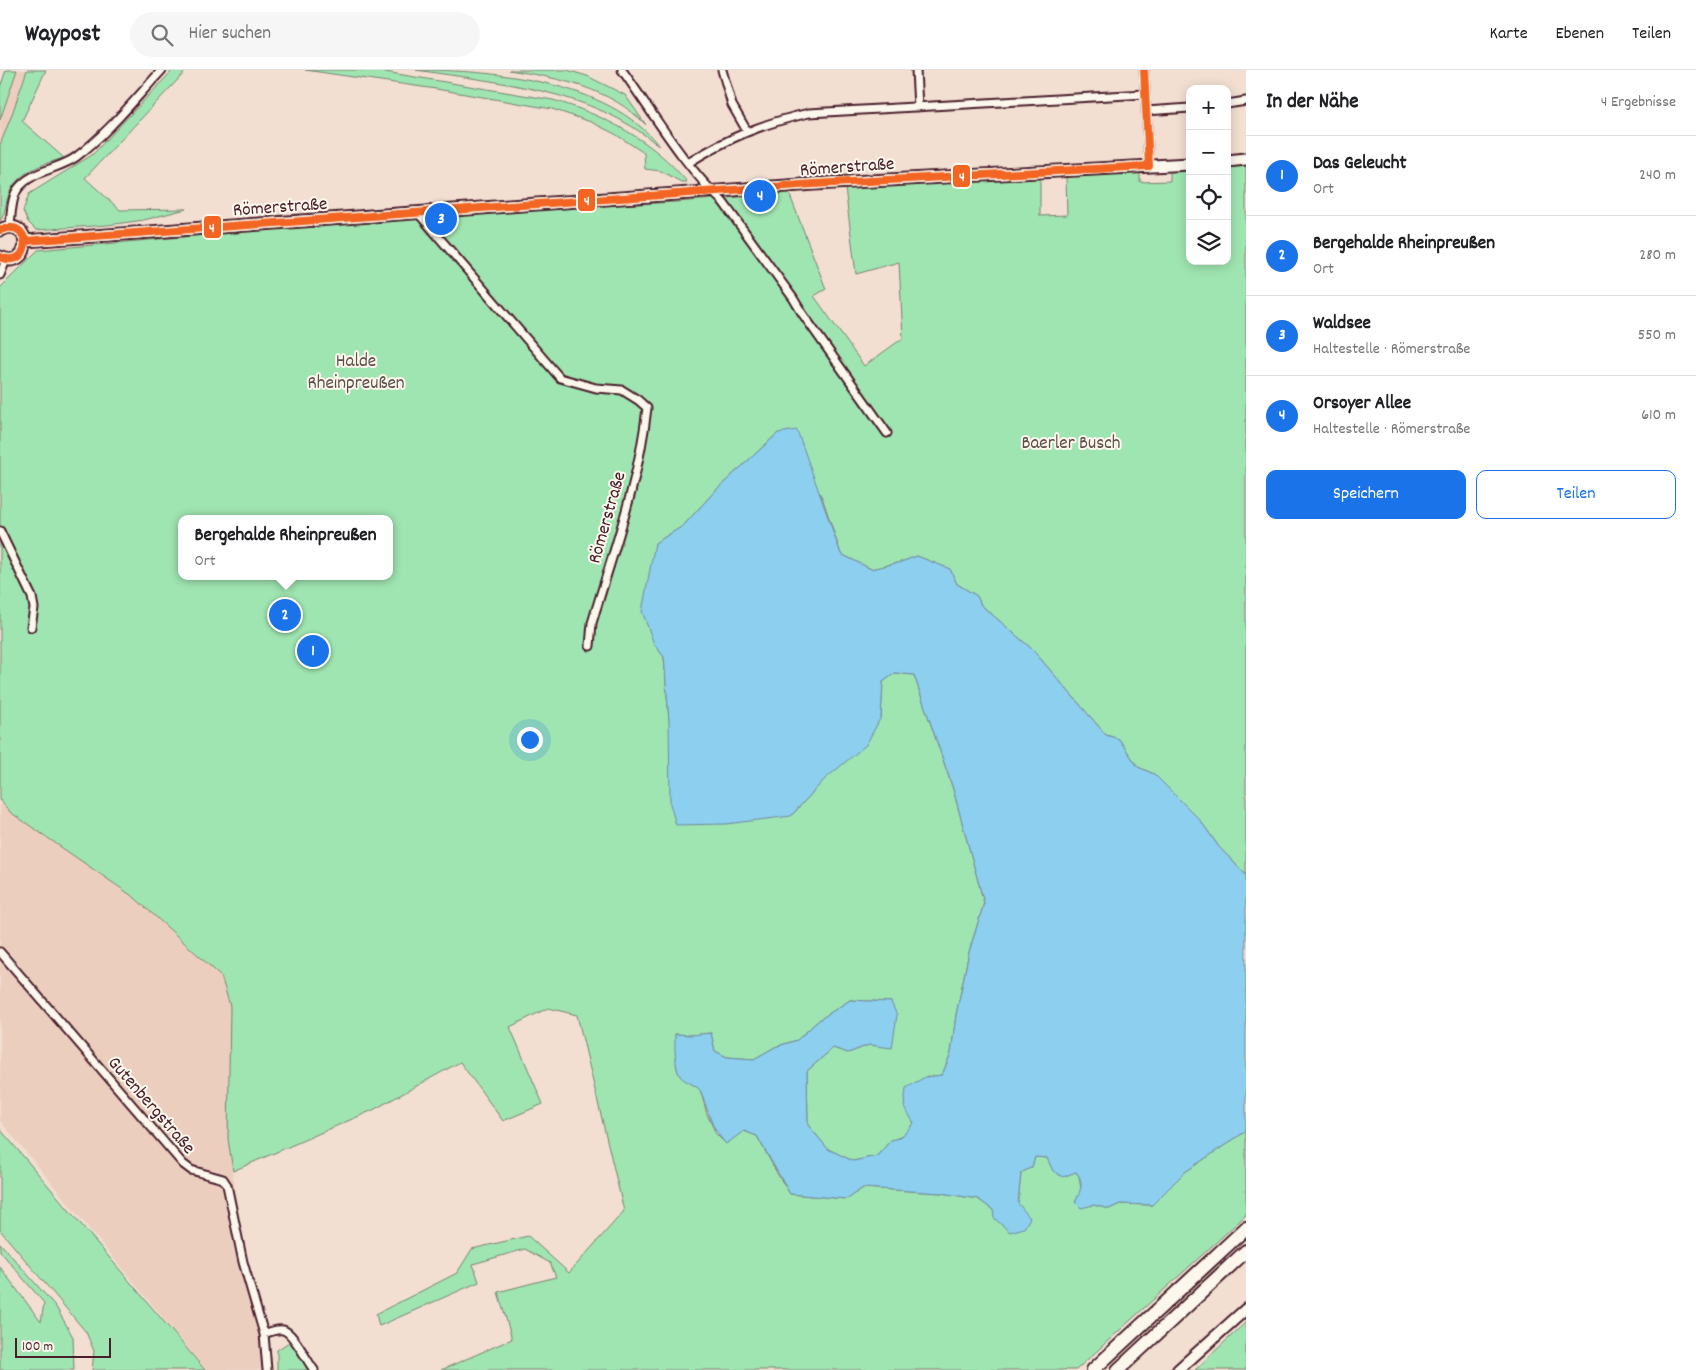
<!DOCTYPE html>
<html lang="de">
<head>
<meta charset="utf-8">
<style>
  body { margin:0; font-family:Dekko,sans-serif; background:#f6f6f6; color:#202124 }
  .controls { position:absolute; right:15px; top:15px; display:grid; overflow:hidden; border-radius:10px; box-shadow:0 2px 12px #0003 }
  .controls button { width:45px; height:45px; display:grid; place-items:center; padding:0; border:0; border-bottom:1px solid #e0e0e0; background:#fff; color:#202124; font:25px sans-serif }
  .scale { position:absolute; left:15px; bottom:12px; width:96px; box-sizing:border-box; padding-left:5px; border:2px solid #4a1f2b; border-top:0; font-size:14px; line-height:18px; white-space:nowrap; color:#4a1f2b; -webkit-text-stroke:4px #fbf7ec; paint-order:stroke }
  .you { position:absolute; left:529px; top:669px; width:18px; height:18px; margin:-12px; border:4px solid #fff; border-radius:50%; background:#1a73e8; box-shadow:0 0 0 8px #1a73e833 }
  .badge { display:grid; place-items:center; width:32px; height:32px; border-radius:50%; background:#1a73e8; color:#fff; font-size:16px; font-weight:700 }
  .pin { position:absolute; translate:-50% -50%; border:2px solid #fff; box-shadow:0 1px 5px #0006 }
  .popup { position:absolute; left:178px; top:445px; width:215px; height:65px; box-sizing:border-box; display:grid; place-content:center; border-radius:10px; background:#fff; filter:drop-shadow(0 1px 4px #0005); font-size:16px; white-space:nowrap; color:#757577 }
  .popup b { font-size:19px; color:#202124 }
  .popup::after { content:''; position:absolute; left:50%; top:100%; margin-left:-10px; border:10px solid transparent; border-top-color:#fff }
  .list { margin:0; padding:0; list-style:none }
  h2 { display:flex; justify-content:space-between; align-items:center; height:65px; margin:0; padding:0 20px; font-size:21px }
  h2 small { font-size:16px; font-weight:400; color:#757577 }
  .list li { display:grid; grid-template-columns:32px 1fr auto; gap:15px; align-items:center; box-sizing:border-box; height:80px; padding:0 20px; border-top:1px solid #e0e0e0 }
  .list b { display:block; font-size:19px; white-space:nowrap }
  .list p { margin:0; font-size:16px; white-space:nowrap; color:#757577 }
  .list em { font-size:16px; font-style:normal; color:#757577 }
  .actions { display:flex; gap:10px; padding:15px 20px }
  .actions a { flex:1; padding:11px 0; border:1px solid #1a73e8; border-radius:10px; text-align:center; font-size:18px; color:#1a73e8 }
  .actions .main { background:#1a73e8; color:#fff }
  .icon { flex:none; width:28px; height:28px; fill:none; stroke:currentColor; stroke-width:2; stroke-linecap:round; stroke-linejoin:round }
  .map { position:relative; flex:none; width:1246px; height:1300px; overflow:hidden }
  header { display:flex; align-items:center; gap:30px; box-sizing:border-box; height:70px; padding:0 25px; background:#fff; border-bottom:1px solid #e0e0e0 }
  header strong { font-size:24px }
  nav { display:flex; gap:28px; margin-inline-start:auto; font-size:18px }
  .search { width:350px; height:45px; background:#f6f6f6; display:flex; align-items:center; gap:12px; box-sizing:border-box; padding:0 18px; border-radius:28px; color:#757577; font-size:19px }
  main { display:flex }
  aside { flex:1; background:#fff }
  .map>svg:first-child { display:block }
</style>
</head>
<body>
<header>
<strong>Waypost</strong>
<div class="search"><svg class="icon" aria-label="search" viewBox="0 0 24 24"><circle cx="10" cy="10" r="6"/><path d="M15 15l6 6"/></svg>Hier suchen</div>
<nav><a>Karte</a><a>Ebenen</a><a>Teilen</a></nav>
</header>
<main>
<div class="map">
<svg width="1246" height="1300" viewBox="0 0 1246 1300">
  <rect width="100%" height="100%" fill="#f2dfd2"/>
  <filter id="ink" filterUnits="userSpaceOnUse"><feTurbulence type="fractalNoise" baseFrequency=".02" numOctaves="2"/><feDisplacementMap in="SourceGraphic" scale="10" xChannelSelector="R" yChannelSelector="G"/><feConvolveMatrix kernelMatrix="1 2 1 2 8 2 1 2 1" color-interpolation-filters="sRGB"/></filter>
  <g filter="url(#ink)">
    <path fill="#eccebf" d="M17,0H27L11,47L0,75V50Z
      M0,730L10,742L135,828L221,906L230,936L228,1069L250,1226L258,1256L263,1300H206L0,1051Z"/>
    <path fill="#9fe5b1" stroke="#74826e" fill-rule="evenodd" d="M6,0H17L0,50V18Z
      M27,0H46L22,51L64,88C43,94 18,101 9,124C5,133 6,143 0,151V75L11,47Z
      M173,0H187L85,108L120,140L186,139L144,150L108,155L36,160L28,152L23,141L29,124L92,85Z
      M305,0H373L553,30C604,45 653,70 687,112H681L661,101L645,99L644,83L615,64L591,52L552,39L436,19Z
      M416,0C493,0 609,11 659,76C591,19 500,13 416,0Z
      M509,0H567L587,6L625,25L646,55C611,18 558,8 509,0Z
      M1246,93V805L1219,777L1200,750L1154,704L1138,697L1119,669L1106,665L1032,579L981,535L977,526L957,514L950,499L917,486L901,492L871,499L841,484L822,427L778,363L715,421L683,456L655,473L654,574L664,587L669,651L791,746L881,647L883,612L895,603L914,605L953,719L984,833L969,882L956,945L951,983L942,1005L925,1007C920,1030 918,1065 891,1070L877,1086L853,1091L828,1079L808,1055L807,1001L833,978L848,983L869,975L892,977L891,932L850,930L819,950L797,970L775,977L754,989L727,987L715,981L711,963L691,965L675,964L677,998L680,1006L700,1019L707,1044L716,1064L725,1073L744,1061L757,1066L778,1105L790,1124L846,1129L863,1118L941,1123L978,1129L993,1140L1018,1133L1021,1103L1032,1097L1035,1087L1047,1088L1053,1100L1076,1102L1079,1106L1081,1120L1094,1135L1109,1139L1120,1134L1152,1135L1185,1102L1246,1061V1145L1076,1300H441L512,1269L498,1222L556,1207L550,1193L525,1179L473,1194L479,1212L379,1256L376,1244L457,1203L472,1179L528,1166L569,1203L624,1141L577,945L548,938L510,957L543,1034L503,1051L460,992L373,1040L233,1101L228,1069L230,936L221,906L135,828L10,742L0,730V218L38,180L425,145L677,132L789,123L826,219L814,226L864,296L903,268L899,192L856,204L845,118L1040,107V146L1067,145L1066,106L1140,101V112L1170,111V100L1190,98V191H1227V95ZM181,449H389V506H181Z
      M0,1059L205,1300H92L94,1281L86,1262L0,1160Z
      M0,1173L56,1237L73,1267L74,1300H0V1197L41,1252L44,1233L0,1181Z
      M1246,1252V1300H1195Z
      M292,1270L312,1300H277V1280Z"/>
    <path fill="#8ccfee" stroke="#7289a0" d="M797,360L841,484L871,499L901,492L917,486L950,499L957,514L977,526L981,535L1032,579L1106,665L1119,669L1138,697L1154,704L1200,750L1219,777L1246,805V1061L1185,1102L1152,1135L1120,1134L1109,1139L1094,1135L1081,1138L1075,1132C1080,1122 1085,1112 1076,1102L1063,1107L1053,1101L1047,1088L1035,1087L1032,1097L1021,1103L1018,1133L1030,1148L1024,1158L1010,1162L994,1148L993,1140L978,1129L941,1123L863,1118L846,1129L790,1124L757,1066L744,1061L726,1074C710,1057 709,1042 701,1022C697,1014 685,1013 680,1006C674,997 675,974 675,964L691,965L711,963L715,981L727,987L754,989L775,977L797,970L819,950L850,930L891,932L897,945L892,978L869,975L848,983L833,978L807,1001L808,1055L828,1079L853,1091L877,1086L891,1070L900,1068L914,1053L904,1037L906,1018L925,1007L942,1005L951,983L956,945L969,882L984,833L953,719L914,605L895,603L883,612L881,647L866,675L825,709L791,746L726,754L676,755L670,734L669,651L664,587L654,574L642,541L655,473L683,456L715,421L778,363Z"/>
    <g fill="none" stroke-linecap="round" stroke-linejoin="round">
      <defs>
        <path id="street" d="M622,0C653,43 684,96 723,132L793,228L802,243L887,363
          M722,0L732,35L747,61
          M916,0L918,37
          M1144,0L1149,96
          M1227,34L1246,31
          M1146,41L1190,38
          M688,93C730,67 761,54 809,43L1145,24
          M418,143L560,308L596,318L622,320L638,330L647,338C639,412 613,482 592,553L590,576
          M10,157C11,146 11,130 17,120C31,100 58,100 76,87C108,63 135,29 162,0
          M0,205L6,190
          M0,461L32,527L34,538L31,557
          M0,882L183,1094L191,1100L223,1109L227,1115L243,1192L264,1264L267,1300
          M264,1264C269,1262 277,1259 283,1260C293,1262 307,1291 314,1300"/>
        <path id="secondary" d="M1178,1300L1246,1239"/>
        <path id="primary" d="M1227,91L1246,89
          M0,160C33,144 33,203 0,187
          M25,171L814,114L1190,94"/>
        <path id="highway" d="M1093,1300L1246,1158
          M1118,1300L1246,1181"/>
      </defs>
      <use href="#street" stroke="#4a1f2b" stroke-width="11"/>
      <use href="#secondary" stroke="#4a1f2b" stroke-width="14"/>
      <use href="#primary" stroke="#4a1f2b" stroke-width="15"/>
      <use href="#highway" stroke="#4a1f2b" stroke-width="16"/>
      <use href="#street" stroke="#fbf7ec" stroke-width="7"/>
      <use href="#secondary" stroke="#fbf7ec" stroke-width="10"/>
      <use href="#primary" stroke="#fbf7ec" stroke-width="11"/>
      <use href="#highway" stroke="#fbf7ec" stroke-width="12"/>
      <defs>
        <path id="bus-1" d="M1144,0L1149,96
          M0,160C4,159 8,157 12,158C29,159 29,188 12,189C8,190 4,188 0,187
          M25,171L814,114L1149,96"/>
      </defs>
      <use href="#bus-1" stroke="#fbf7ec" stroke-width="11"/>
      <use href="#bus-1" stroke="#f26522" stroke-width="8"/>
    </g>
  </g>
  <g text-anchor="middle" stroke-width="4" stroke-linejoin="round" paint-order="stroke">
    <g font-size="19" fill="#4a1f2b" stroke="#fbf7ec">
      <text transform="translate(847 95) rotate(-4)" y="7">Römerstraße</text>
      <text transform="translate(280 135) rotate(-4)" y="7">Römerstraße</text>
      <text transform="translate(605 447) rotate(-74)" y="7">Römerstraße</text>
      <text transform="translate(153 1034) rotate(49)" y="7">Gutenbergstraße</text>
    </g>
    <g font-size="19" fill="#5f504c" stroke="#fbf7ec">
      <text x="356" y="296">Halde<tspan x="356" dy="22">Rheinpreußen</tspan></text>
      <text x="1071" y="378">Baerler Busch</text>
    </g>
  </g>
  <g stroke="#fbf7ec" stroke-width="2">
    <rect x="952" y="94" width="19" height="24" rx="5" fill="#f26522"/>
    <rect x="577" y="118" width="19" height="24" rx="5" fill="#f26522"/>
    <rect x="203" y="145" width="19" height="24" rx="5" fill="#f26522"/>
  </g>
  <g font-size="14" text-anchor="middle" font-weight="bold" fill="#fff">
    <text x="962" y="111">4</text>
    <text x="587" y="135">4</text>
    <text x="212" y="162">4</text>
  </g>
</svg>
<div class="controls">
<button>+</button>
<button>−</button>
<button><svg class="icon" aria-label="locate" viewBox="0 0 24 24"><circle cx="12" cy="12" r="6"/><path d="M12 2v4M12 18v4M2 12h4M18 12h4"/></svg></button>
<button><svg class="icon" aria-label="layers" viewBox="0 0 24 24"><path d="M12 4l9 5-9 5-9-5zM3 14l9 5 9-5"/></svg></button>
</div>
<div class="scale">100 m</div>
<div class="you"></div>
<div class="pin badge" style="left:313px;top:581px">1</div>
<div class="pin badge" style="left:285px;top:545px">2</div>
<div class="popup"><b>Bergehalde Rheinpreußen</b>Ort</div>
<div class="pin badge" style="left:441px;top:149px">3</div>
<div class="pin badge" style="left:760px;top:126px">4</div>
</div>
<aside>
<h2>In der Nähe<small>4 Ergebnisse</small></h2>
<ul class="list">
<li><span class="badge">1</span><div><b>Das Geleucht</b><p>Ort</p></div><em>240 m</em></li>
<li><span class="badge">2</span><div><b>Bergehalde Rheinpreußen</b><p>Ort</p></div><em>280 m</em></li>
<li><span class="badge">3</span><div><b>Waldsee</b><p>Haltestelle · Römerstraße</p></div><em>550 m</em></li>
<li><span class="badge">4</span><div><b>Orsoyer Allee</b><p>Haltestelle · Römerstraße</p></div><em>610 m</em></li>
</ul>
<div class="actions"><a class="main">Speichern</a><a>Teilen</a></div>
</aside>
</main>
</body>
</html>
